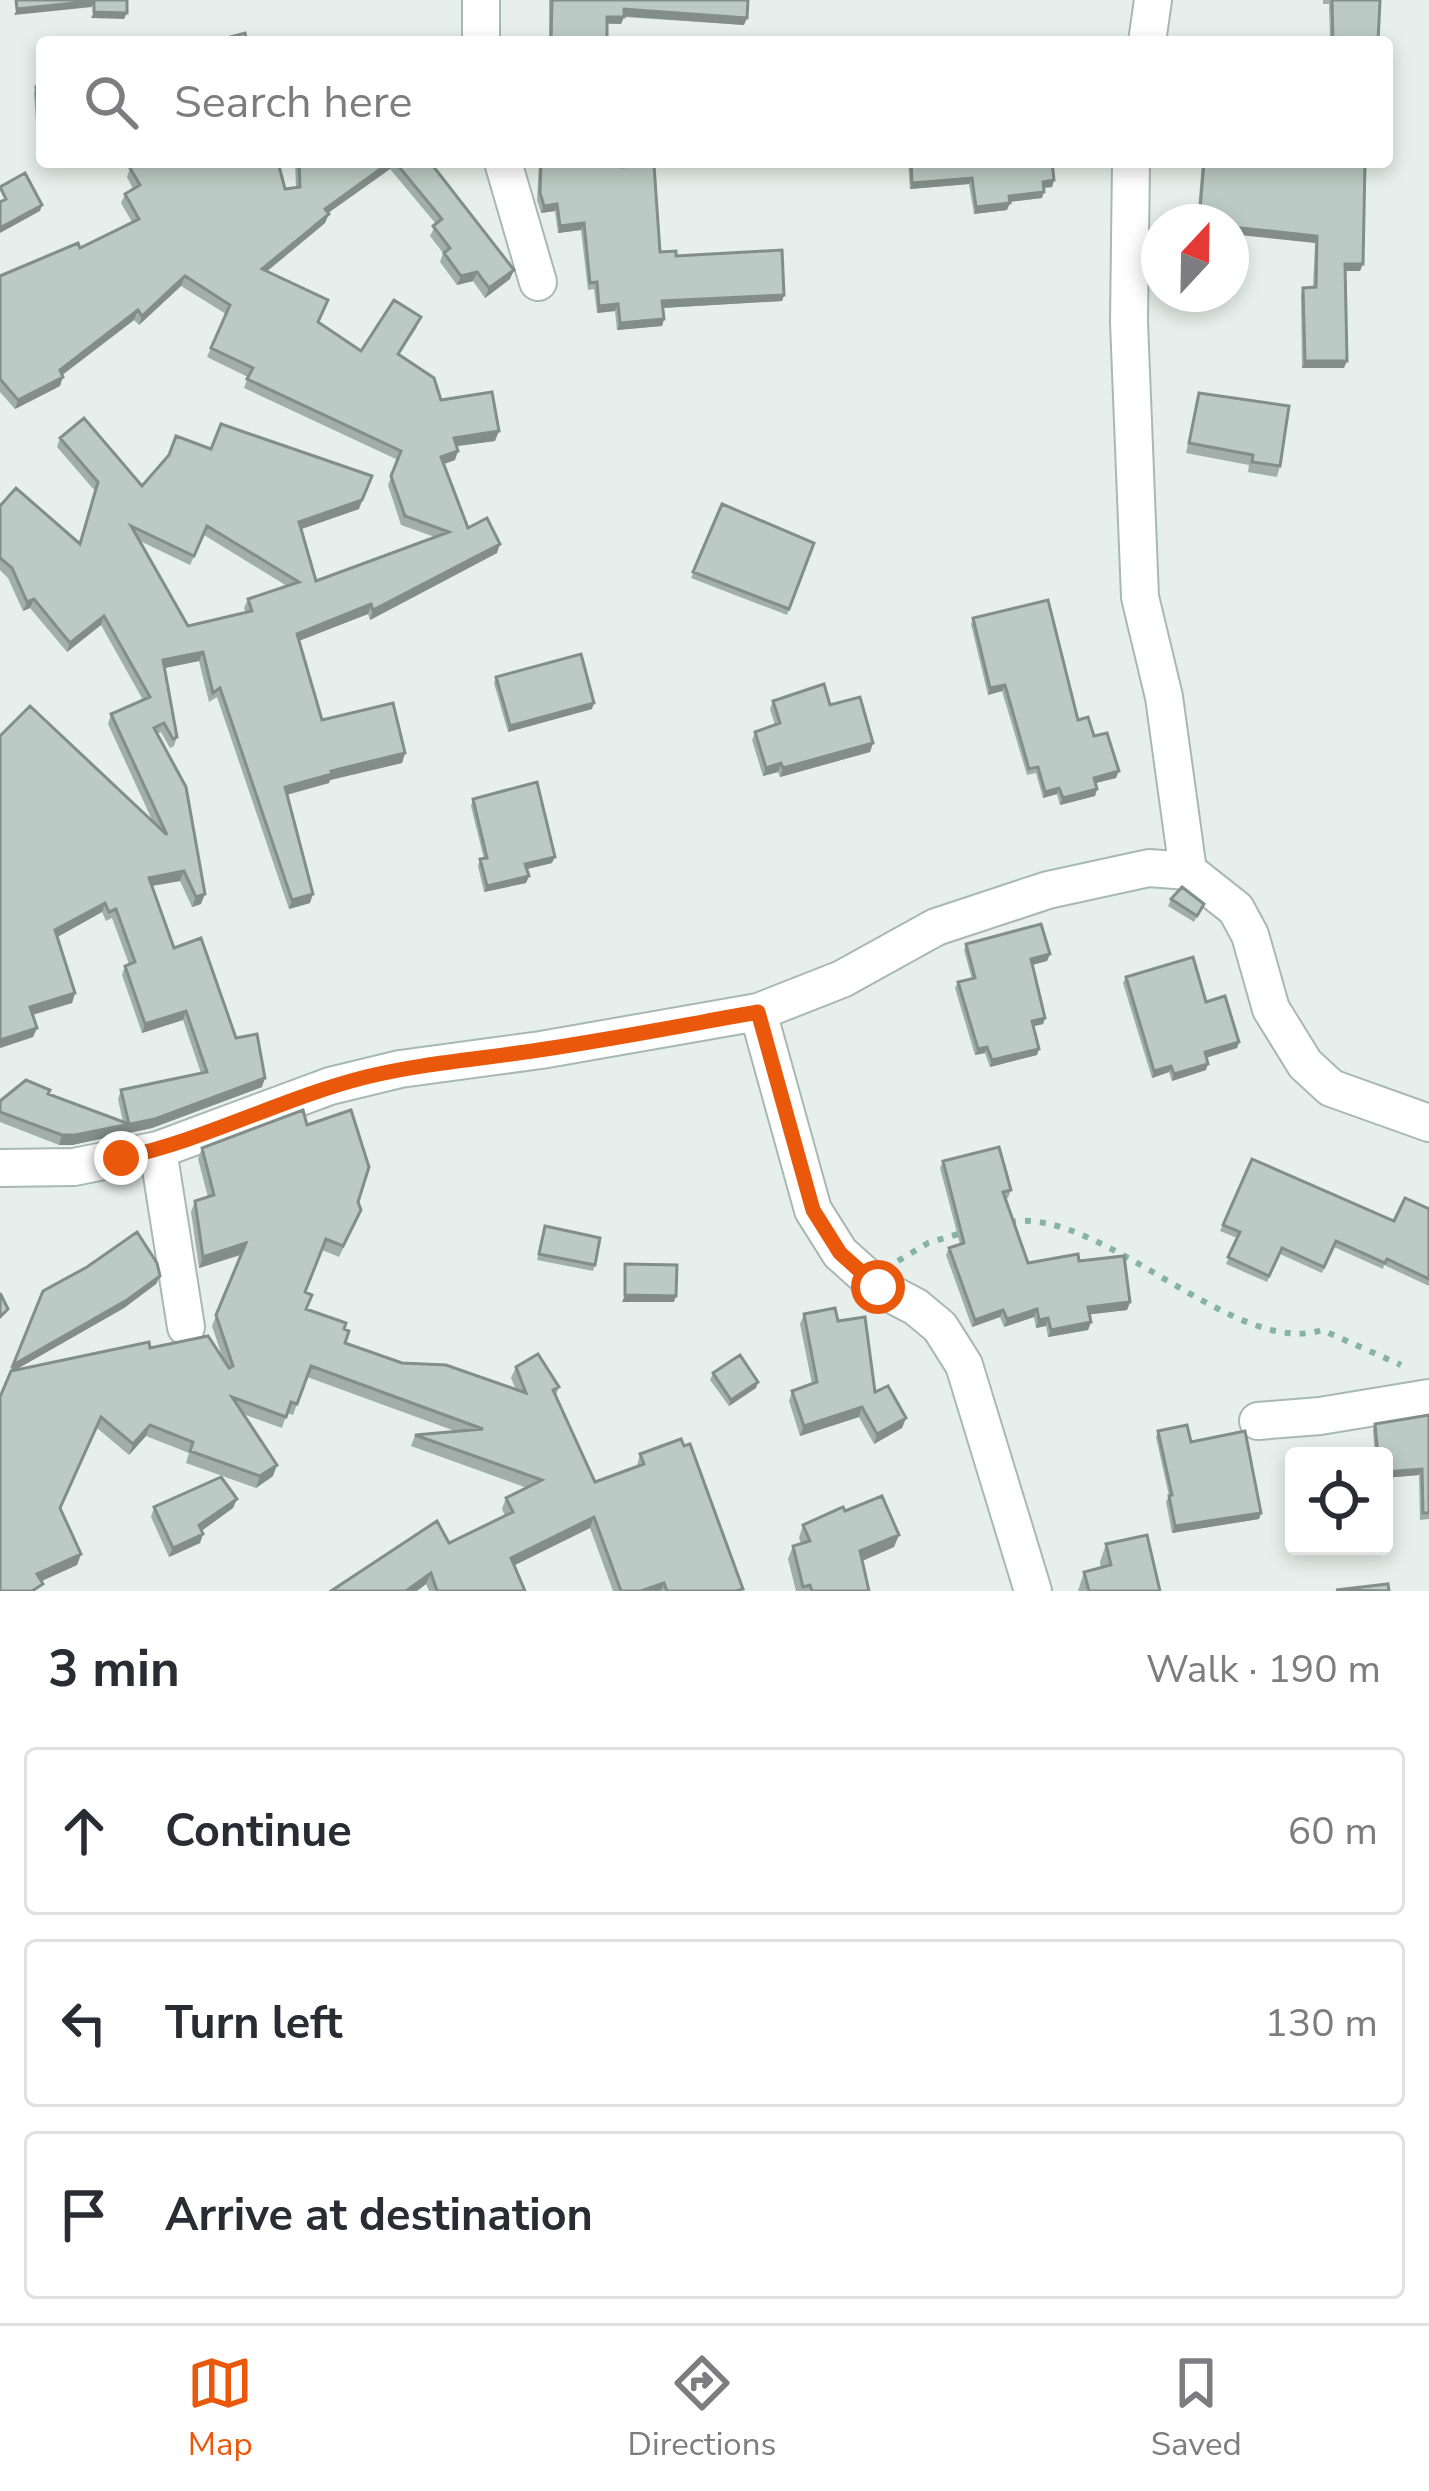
<!DOCTYPE html>
<html lang="en">
<head>
<meta charset="utf-8">
<style>
  body { margin:0; font-family:"Nunito Sans",sans-serif; background:#f7f7f7; color:#2b2b33 }
  .controls { position:absolute; right:36px; bottom:36px; display:grid; overflow:hidden; border-radius:12px; box-shadow:0 6px 18px #0003 }
  .controls button { width:108px; height:108px; display:grid; place-items:center; padding:0; border:0; border-bottom:3px solid #e1e1e2; background:#fff; color:#2b2b33; font:60px sans-serif }
  .compass { position:absolute; left:1141px; top:204px; width:108px; height:108px; border-radius:50%; background:#fff; box-shadow:0 6px 18px #0003; rotate:22deg }
  .stop { position:absolute; width:36px; height:36px; margin:-27px; border:9px solid #ea580c; border-radius:50%; background:#fff }
  .stop.end { background:#ea580c; border-color:#fff; box-shadow:0 3px 12px #0008 }
  .list { margin:0; padding:0; list-style:none }
  h2 { display:flex; justify-content:space-between; align-items:center; height:156px; margin:0; padding:0 48px; font-size:51px }
  h2 small { font-size:39px; font-weight:400; color:#7c7c81 }
  .list li { display:grid; grid-template-columns:78px 1fr auto; gap:36px; align-items:center; box-sizing:border-box; height:168px; margin:0 24px 24px; padding:0 24px; border:3px solid #e1e1e2; border-radius:12px }
  .list b { display:block; font-size:45px; white-space:nowrap }
  .list em { font-size:39px; font-style:normal; color:#7c7c81 }
  .icon { flex:none; width:66px; height:66px; fill:none; stroke:currentColor; stroke-width:2; stroke-linecap:round; stroke-linejoin:round }
  .map { position:relative; flex:none; width:1429px; height:1591px; overflow:hidden }
  .search { position:absolute; background:#fff; box-shadow:0 6px 18px #0003; left:36px; right:36px; top:36px; height:132px; display:flex; align-items:center; gap:30px; box-sizing:border-box; padding:0 42px; border-radius:12px; color:#7c7c81; font-size:45px }
  .sheet { height:732px; background:#fff }
  nav { display:flex; justify-content:space-around; align-items:center; box-sizing:border-box; height:168px; border-top:3px solid #e1e1e2; background:#fff; font-size:33px; color:#7c7c81 }
  nav a { display:grid; justify-items:center; gap:6px }
  nav .on { color:#ea580c }
  .map>svg:first-child { display:block }
</style>
</head>
<body>
<div class="map">
<svg width="1429" height="1591" viewBox="0 0 1429 1591">
  <rect width="100%" height="100%" fill="#e6efeb"/>
  <g fill="none" stroke-linecap="round" stroke-linejoin="round">
    <defs>
      <path id="street" d="M481,0V42
        M1147,42L1153,0
        M503,162L538,282
        M1131,162L1129,322L1140,597L1164,697L1188,871
        M758,1012L813,1210L840,1253L878,1287L916,1307L940,1327L964,1365L1033,1591
        M0,1168L74,1167L158,1150
        M186,1327L158,1150L330,1086L400,1069L541,1050L758,1012L842,979L936,927L1048,890L1149,868L1188,871L1236,909L1250,935L1271,1009L1305,1064L1331,1088L1429,1123
        M1258,1421L1320,1416L1429,1398"/>
    </defs>
    <use href="#street" stroke="#a8b8b2" stroke-width="40"/>
    <path stroke="#86b3a5" stroke-width="6" stroke-dasharray="6 9" stroke-linecap="butt" d="M1010,1222C1101,1206 1236,1359 1322,1330L1401,1365
      M898,1261L928,1243L962,1233"/>
    <use href="#street" stroke="#fff" stroke-width="36"/>
  </g>
  <path fill="#a1aea9" fill-rule="evenodd" d="M549,0H748L744,25L624,17L621,24H607V42H549Z
    M1323,0H1380L1378,42H1330L1329,4H1323Z
    M36,87H42V138H37L34,93Z
    M295,162H430L510,279L485,298L473,281L457,285L440,262L443,253L430,236L436,224L390,169L328,213L325,223L267,271L319,322L361,351L417,327L399,355L441,400L495,441L456,446L455,460L444,464L468,528L497,553L370,620L368,614L299,641L322,720L405,753L402,763L330,780L329,783L287,795L310,903L289,909L217,697L209,702L199,661L165,668L177,737L174,746L170,748L161,732L157,734L201,904L192,907L180,881L151,886L174,948L236,1038L262,1087L152,1128L72,1145H59L0,1122V1101L48,1094L123,1122L118,1099L121,1090L201,1073L183,1020L142,1033L122,975L125,966L129,964L112,918L106,921L102,912L57,937L75,993L72,1003L33,1015L37,1028L33,1037L0,1048V736L153,822L108,724L111,714L143,700L101,625L67,652L30,608L23,611L8,578L0,570V506L79,544L95,491L57,447L60,438L142,486L359,509L301,529L316,581L435,537L401,525L388,485L398,460L244,388L248,377L207,357L226,314L181,286L139,325L134,320L62,375L60,386L15,409L0,392V276L80,248L132,222L121,203L125,194L133,189L127,177L130,168L285,189L296,188ZM204,535L287,586L248,599L244,608L246,613L188,626L140,541L190,565Z
    M539,162H621V167L660,252L676,256L784,295L782,301L663,308L664,319L662,326L617,330L615,311L597,313L594,289L588,290L581,230L558,233L555,211L541,213L537,200Z
    M908,162H1052L1054,180L1052,187L1044,188L1042,198L1009,202L1007,210L974,214L969,184L910,189Z
    M1202,162H1371L1370,164H1365L1360,271H1345L1344,368H1302L1301,295L1303,288L1313,287L1315,243L1231,222H1197Z
    M1199,393L1280,466L1277,477L1248,472L1249,465L1186,453Z
    M722,504L814,543L787,615L691,578Z
    M973,618L1094,736L1116,778L1095,783L1097,789L1095,796L1060,805L1057,794L1043,798L1036,773L1027,775L1002,691L988,695L971,624Z
    M496,677L592,709L508,732L494,683Z
    M773,701L830,705L873,743L870,752L780,777L778,772L763,776L752,740L755,732L775,725L770,709Z
    M473,799L552,863L527,869L529,876L526,883L484,892L478,866L480,859H484L471,806Z
    M1171,899L1204,904L1194,922L1168,906Z
    M966,944L1050,954L1047,961L1032,965L1045,1018L1043,1024L1034,1026L1037,1055L990,1067L985,1053L975,1055L955,988L958,982L972,979L964,950Z
    M1126,977L1239,1042L1237,1048L1206,1058V1070L1172,1081L1169,1072L1152,1078L1123,983Z
    M307,1125L358,1202L357,1221L339,1257L322,1250L305,1292L307,1309L344,1329L345,1343L402,1363L516,1390L511,1378L516,1367L559,1387L556,1395L595,1482L637,1466L640,1454L742,1591H613L590,1528L514,1565L525,1591H429L426,1584L417,1591L449,1543L505,1516L502,1509L506,1498L527,1488L411,1446L415,1435L455,1431L307,1377L293,1415L287,1413L282,1428L243,1414L273,1476L256,1488L186,1463L189,1453L146,1436L129,1455L97,1428L60,1509L81,1554L77,1565L41,1581L0,1397L43,1291L160,1276L156,1284L124,1308L17,1369L150,1348L222,1356L212,1326L241,1255L199,1268L191,1212L195,1201L208,1197L198,1159L202,1148Z
    M1252,1159L1394,1221L1429,1209V1286L1384,1265L1383,1269L1334,1247L1322,1273L1280,1254L1267,1282L1226,1264L1237,1238L1220,1231Z
    M943,1161L1011,1190L1008,1198H1005L1028,1263L1079,1261L1130,1302L1127,1310L1090,1314L1091,1322L1088,1330L1048,1337L1046,1326L1036,1328L1034,1317L1004,1327L1000,1317L972,1327L946,1255L949,1248L960,1244L940,1168Z
    M545,1226L595,1265L593,1271L537,1260Z
    M804,1314L838,1321L875,1392L906,1418L902,1428L874,1444L859,1417L800,1436L789,1401L792,1391L812,1384L800,1324Z
    M713,1373L758,1382L756,1388L729,1406L710,1380Z
    M1429,1415V1519L1420,1520L1419,1475L1384,1478V1456H1375L1373,1430L1375,1424Z
    M1158,1431L1191,1442L1261,1513L1259,1519L1172,1533L1166,1502L1169,1496L1156,1437Z
    M154,1507L233,1508L202,1530L203,1534L200,1543L169,1557L151,1517Z
    M845,1511L894,1547L862,1561L869,1591H796L788,1559L793,1546L801,1543L799,1538L803,1525Z
    M1106,1544L1160,1591H1078L1084,1572L1101,1568L1100,1562Z"/>
  <path fill="#838d89" d="M94,1L92,7L14,15L17,9Z
    M624,9L747,18L744,25L621,16Z
    M94,12L127,13L124,19L91,18Z
    M607,17H624L621,24L605,23Z
    M390,162H392L390,169L321,218L325,209Z
    M972,178L969,184L910,189L912,183Z
    M1054,180L1052,187L1040,188L1043,182Z
    M1044,192L1042,198L1007,202L1009,196Z
    M1010,203L1007,210L974,214L976,207Z
    M557,204L555,211L541,213L544,206Z
    M42,205L40,211L0,233V228Z
    M329,214L325,223L259,278L262,269Z
    M584,223L581,230L558,233L560,226Z
    M1231,227L1317,236L1315,243L1231,234Z
    M1345,264H1363L1360,271H1342Z
    M514,270L510,279L485,298L489,288Z
    M477,272L473,281L457,285L461,276Z
    M185,276L181,286L139,325L142,316Z
    M784,295L782,301L660,308L662,301Z
    M618,304L615,311L597,313L599,306Z
    M138,310L134,320L57,379L60,370Z
    M664,319L662,326L617,330L620,323Z
    M1305,361H1347L1344,368H1302Z
    M63,377L60,386L15,409L18,400Z
    M499,431L495,441L450,447L454,438Z
    M458,451L455,460L438,466L441,457Z
    M372,476L359,509L296,531L299,522Z
    M500,544L497,553L370,620L373,610Z
    M34,599L30,608L23,611L27,602Z
    M371,604L368,614L293,643L297,634Z
    M104,616L101,625L67,652L70,643Z
    M203,652L199,661L160,669L163,660Z
    M1005,685L1002,691L988,695L990,688Z
    M594,703L592,709L508,732L510,726Z
    M873,743L870,752L780,777L783,768Z
    M405,753L402,763L330,780L329,783L281,796L285,787L331,771Z
    M781,763L778,772L763,776L766,768Z
    M1119,771L1116,778L1092,784L1094,778Z
    M1059,788L1057,794L1043,798L1045,792Z
    M1097,789L1095,796L1060,805L1063,798Z
    M555,857L552,863L523,870L525,864Z
    M184,871L180,881L145,887L149,878Z
    M529,876L526,883L484,892L487,886Z
    M205,894L201,904L192,907L196,897Z
    M313,894L310,903L289,909L292,900Z
    M105,903L102,912L52,940L55,930Z
    M1050,954L1047,961L1028,966L1031,959Z
    M75,993L72,1003L27,1016L30,1007Z
    M186,1011L183,1020L142,1033L145,1024Z
    M1045,1018L1043,1024L1030,1027L1032,1021Z
    M37,1028L33,1037L0,1048V1040Z
    M1239,1042L1237,1048L1202,1059L1205,1052Z
    M987,1047L985,1053L975,1055L978,1049Z
    M1039,1049L1037,1055L990,1067L992,1060Z
    M1208,1064L1206,1070L1172,1081L1174,1074Z
    M1171,1066L1169,1072L1152,1078L1154,1071Z
    M265,1078L262,1087L152,1128L72,1145H59L62,1135L155,1119Z
    M246,1243L242,1254L199,1268L203,1257Z
    M160,1276L156,1284L124,1308L10,1373L13,1365Z
    M625,1295L676,1296L674,1302H622Z
    M1130,1302L1127,1310L1085,1315L1088,1307Z
    M1037,1309L1034,1317L1004,1327L1007,1319Z
    M1003,1310L1000,1317L972,1327L975,1320Z
    M1048,1318L1046,1326L1036,1328L1039,1320Z
    M1091,1322L1088,1330L1048,1337L1051,1330Z
    M758,1382L756,1388L729,1406L731,1400Z
    M862,1407L859,1417L800,1436L804,1426Z
    M906,1418L902,1428L874,1444L877,1434Z
    M150,1425L146,1436L129,1455L133,1444Z
    M277,1465L273,1476L256,1488L260,1476Z
    M1422,1469L1419,1475L1384,1478V1472Z
    M237,1499L233,1508L196,1535L199,1525Z
    M1261,1513L1259,1519L1172,1533L1175,1526Z
    M594,1517L590,1528L507,1569L511,1558Z
    M203,1534L200,1543L169,1557L173,1548Z
    M899,1535L894,1547L855,1564L860,1551Z
    M81,1554L77,1565L33,1585L37,1574Z
    M431,1573L426,1584L417,1591H406Z
    M664,1583L661,1591H641Z"/>
  <path fill="#bbcac4" stroke="#838d89" stroke-width="3" fill-rule="evenodd" d="M16,0H127V13L94,12V1L17,9Z
    M552,0H748L747,18L624,9V17H607V42H551Z
    M1332,0H1380L1378,42H1333Z
    M245,33L247,42H212Z
    M36,87H42V132H40Z
    M140,162H278L285,189L300,187L299,162H390L325,209L329,214L262,269L328,300L318,322L361,351L394,300L421,317L398,354L434,378L441,400L492,392L499,431L454,438L458,451L441,457L468,528L487,518L500,544L373,610L371,604L297,634L322,720L393,703L405,753L331,771L332,774L285,787L313,894L292,900L220,688L213,693L203,652L163,660L177,737L173,739L164,723L154,728L186,787L205,894L196,897L184,871L149,878L174,948L201,938L236,1038L257,1034L265,1078L155,1119L75,1135H62L0,1112V1101L26,1080L50,1090L48,1094L129,1124L121,1090L207,1072L186,1011L145,1024L125,966L135,962L116,909L109,912L105,903L55,930L75,993L30,1007L37,1028L0,1040V736L30,706L167,835L111,714L150,697L104,616L70,643L34,599L27,602L12,568L0,558V506L16,488L80,544L98,482L60,438L84,418L142,486L169,455L176,436L211,449L221,424L372,476L362,500L299,522L316,581L449,532L405,516L391,476L401,451L247,379L253,368L211,348L230,305L185,276L142,316L138,310L60,370L63,377L18,400L0,379V276L78,243L80,248L139,219L125,194L140,185L130,168ZM131,526L194,556L207,526L299,582L248,599L252,611L188,626Z
    M395,162H430L514,270L489,288L477,272L461,276L444,253L450,248L433,226L442,219Z
    M541,162H621V167L654,165L660,252L676,251V256L782,250L784,295L662,301L664,319L620,323L618,304L599,306L597,282L590,283L584,223L560,226L557,204L544,206L540,193Z
    M911,162H1052L1054,180L1043,182L1044,192L1009,196L1010,203L976,207L972,178L912,183Z
    M1204,162H1365L1363,264H1345L1347,361H1305L1303,288L1316,287L1317,236L1231,227V222H1199Z
    M25,173L42,205L0,228V202L6,199L0,187Z
    M1199,393L1289,406L1280,466L1252,462L1253,455L1189,443Z
    M722,504L814,543L789,609L693,572Z
    M1048,600L1078,720L1088,717L1094,736L1107,733L1119,771L1094,778L1097,789L1063,798L1059,788L1045,792L1038,767L1029,769L1005,685L990,688L973,618Z
    M581,654L594,703L510,726L496,677Z
    M824,684L830,705L860,697L873,743L783,768L781,763L766,768L755,732L780,723L773,701Z
    M537,782L555,857L525,864L529,876L487,886L480,859L487,858L473,799Z
    M1182,887L1204,904L1197,916L1171,899Z
    M1041,924L1050,954L1031,959L1045,1018L1032,1021L1039,1049L992,1060L987,1047L978,1049L958,982L975,978L966,944Z
    M1193,957L1206,1002L1225,996L1239,1042L1205,1052L1208,1064L1174,1074L1171,1066L1154,1071L1126,977Z
    M303,1110L307,1125L351,1110L369,1167L358,1202L361,1210L343,1246L326,1239L305,1292L312,1295L306,1309L346,1323L344,1329L349,1331L345,1343L402,1363L446,1365L526,1393L516,1367L538,1354L559,1387L553,1390L595,1482L644,1464L640,1454L681,1439L684,1446L690,1444L743,1589L736,1591H667L664,1583L641,1591H621L594,1517L511,1558L525,1591H437L431,1573L406,1591H331L437,1521L449,1543L513,1512L506,1498L542,1480L415,1435L483,1429L311,1366L297,1404L291,1402L286,1417L232,1397L277,1465L260,1476L190,1451L193,1442L150,1425L133,1444L101,1417L60,1508L81,1554L37,1574L43,1584L32,1591H0V1397L11,1371L149,1342L150,1348L208,1336L229,1368L233,1366L216,1315L246,1243L203,1257L195,1201L214,1195L202,1148Z
    M999,1147L1011,1190L1003,1192L1028,1263L1078,1254L1079,1261L1124,1256L1130,1302L1088,1307L1091,1322L1051,1330L1048,1318L1039,1320L1037,1309L1007,1319L1003,1310L975,1320L949,1248L964,1243L943,1161Z
    M1252,1159L1394,1221L1405,1198L1429,1209V1279L1387,1259L1385,1263L1336,1241L1324,1267L1282,1248L1269,1276L1228,1257L1240,1232L1223,1225Z
    M545,1226L600,1238L595,1265L539,1254Z
    M137,1232L157,1263L160,1276L127,1300L13,1365L43,1291L87,1267Z
    M625,1264L677,1265L676,1296L625,1295Z
    M0,1293L8,1309L0,1317Z
    M835,1308L838,1321L865,1317L875,1392L888,1386L906,1418L877,1434L862,1407L804,1426L792,1391L817,1382L804,1314Z
    M740,1355L758,1382L731,1400L713,1373Z
    M1429,1415V1513H1423L1422,1469L1384,1472V1456H1378L1375,1424Z
    M1187,1425L1191,1442L1245,1431L1261,1513L1175,1526L1169,1496L1172,1495L1158,1431Z
    M221,1477L237,1499L199,1525L203,1534L173,1548L154,1507Z
    M882,1496L899,1535L860,1551L869,1591H812L810,1585L803,1587L793,1546L810,1541L803,1525L843,1507L845,1511Z
    M1147,1535L1160,1591H1089L1084,1572L1111,1565L1106,1544Z
    M1388,1584L1389,1591L1336,1590Z"/>
  <g fill="none" stroke-linecap="round" stroke-linejoin="round">
    <path stroke="#ea580c" stroke-width="15" d="M121,1158C206,1140 282,1098 366,1077C423,1063 482,1059 539,1050C613,1039 685,1025 758,1012L813,1210L840,1253L878,1287"/>
  </g>
</svg>
<div class="controls">
<button><svg class="icon" aria-label="locate" viewBox="0 0 24 24"><circle cx="12" cy="12" r="6"/><path d="M12 2v4M12 18v4M2 12h4M18 12h4"/></svg></button>
</div>
<svg class="compass" viewBox="-18 -18 36 36"><path d="M0-13l5 13h-10z" fill="#e53935"/><path d="M0 13l5-13h-10z" fill="#7c7c81"/></svg>
<div class="stop" style="left:878px;top:1287px"></div>
<div class="stop end" style="left:121px;top:1158px"></div>
<div class="search"><svg class="icon" aria-label="search" viewBox="0 0 24 24"><circle cx="10" cy="10" r="6"/><path d="M15 15l6 6"/></svg>Search here</div>
</div>
<section class="sheet">
<h2>3 min<small>Walk · 190 m</small></h2>
<ul class="list">
<li><svg class="icon" aria-label="ahead" viewBox="0 0 24 24"><path d="M12 20V5M6 11l6-6 6 6"/></svg><div><b>Continue</b></div><em>60 m</em></li>
<li><svg class="icon" aria-label="left" viewBox="0 0 24 24"><path d="M17 20v-9H6M10 6l-5 5 5 5"/></svg><div><b>Turn left</b></div><em>130 m</em></li>
<li><svg class="icon" aria-label="arrive" viewBox="0 0 24 24"><path d="M6 21V4h12l-3 4 3 4H6"/></svg><div><b>Arrive at destination</b></div></li>
</ul>
</section>
<nav>
<a class="on"><svg class="icon" aria-label="map" viewBox="0 0 24 24"><path d="M3 6l6-2 6 2 6-2v14l-6 2-6-2-6 2zM9 4v14M15 6v14"/></svg>Map</a>
<a><svg class="icon" aria-label="directions" viewBox="0 0 24 24"><path d="M12 3l9 9-9 9-9-9zM9 14v-3h6M13 9l2 2-2 2"/></svg>Directions</a>
<a><svg class="icon" aria-label="saved" viewBox="0 0 24 24"><path d="M7 4h10v16l-5-4-5 4z"/></svg>Saved</a>
</nav>
</body>
</html>
